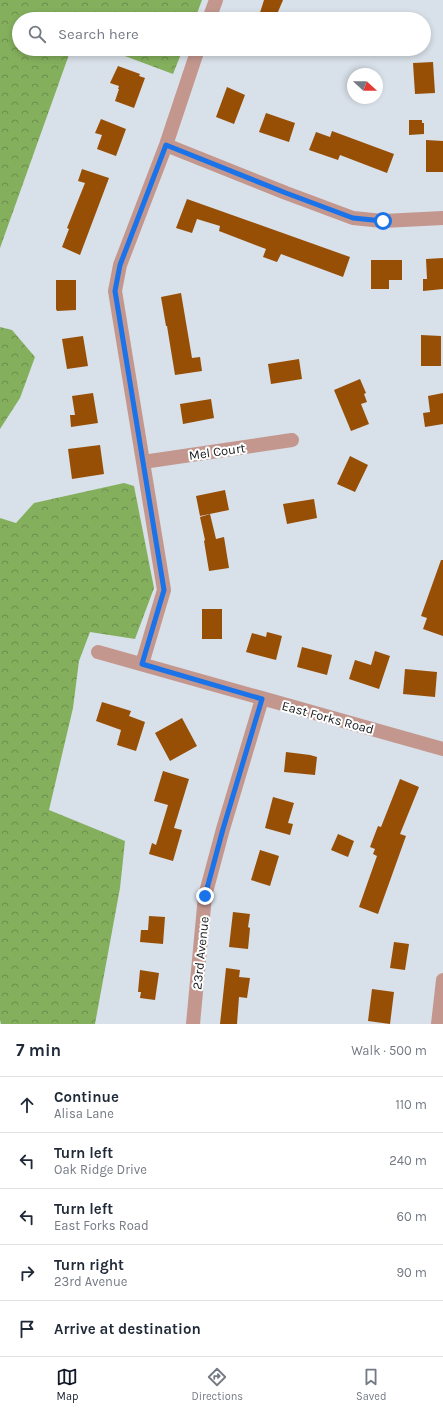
<!DOCTYPE html>
<html lang="en">
<head>
<meta charset="utf-8">
<style>
  body { margin:0; font-family:Karla,sans-serif; background:#f6f6f7; color:#1f2937 }
  .compass { position:absolute; left:347px; top:68px; width:36px; height:36px; border-radius:50%; background:#fff; box-shadow:0 2px 6px #0003; rotate:111deg }
  .stop { position:absolute; width:12px; height:12px; margin:-9px; border:3px solid #1a73e8; border-radius:50%; background:#fff }
  .stop.end { background:#1a73e8; border-color:#fff; box-shadow:0 1px 4px #0008 }
  .list { margin:0; padding:0; list-style:none }
  h2 { display:flex; justify-content:space-between; align-items:center; height:52px; margin:0; padding:0 16px; font-size:17px }
  h2 small { font-size:13px; font-weight:400; color:#747a83 }
  .list li { display:grid; grid-template-columns:26px 1fr auto; gap:12px; align-items:center; box-sizing:border-box; height:56px; padding:0 16px; border-top:1px solid #e0e1e3 }
  .list b { display:block; font-size:15px; white-space:nowrap }
  .list p { margin:0; font-size:13px; white-space:nowrap; color:#747a83 }
  .list em { font-size:13px; font-style:normal; color:#747a83 }
  .icon { flex:none; width:22px; height:22px; fill:none; stroke:currentColor; stroke-width:2; stroke-linecap:round; stroke-linejoin:round }
  .map { position:relative; flex:none; width:443px; height:1024px; overflow:hidden }
  .search { position:absolute; background:#fff; box-shadow:0 2px 6px #0003; left:12px; right:12px; top:12px; height:44px; display:flex; align-items:center; gap:10px; box-sizing:border-box; padding:0 14px; border-radius:22px; color:#747a83; font-size:15px }
  .sheet { height:332px; background:#fff }
  nav { display:flex; justify-content:space-around; align-items:center; box-sizing:border-box; height:56px; border-top:1px solid #e0e1e3; background:#fff; font-size:11px; color:#747a83 }
  nav a { display:grid; justify-items:center; gap:2px }
  nav .on { color:#111827 }
  .map>svg:first-child { display:block }
</style>
</head>
<body>
<div class="map">
<svg width="443" height="1024" viewBox="0 0 443 1024">
  <defs>
    <pattern id="forest-crowns" width="20" height="18" patternUnits="userSpaceOnUse"><rect width="20" height="18" fill="#84b05d"/><path d="M2 6a3 3 0 1 1 6 0M12 15a3 3 0 1 1 6 0" fill="none" stroke="#6b8e4c"/></pattern>
  </defs>
  <rect width="100%" height="100%" fill="#d8e0e9"/>
  <path fill="url(#forest-crowns)" d="M0,0H202L195,19H19V49H71L0,248Z
    M106,49H183L173,74Z
    M0,327L12,330L35,357L20,398L0,429Z
    M124,483L134,486L154,588L135,639L90,632L79,661L73,708L49,810L125,841L120,888L95,1024H1L0,1020V518L16,523L34,503Z"/>
  <path fill="#974e05" d="M264,0H283L275,19H258Z
    M433,62L435,93L415,94L413,63Z
    M118,66L140,74L139,76L145,78L134,108L115,101L119,89H118L119,86L110,83Z
    M227,87L245,95L234,124L216,117Z
    M266,113L295,123L289,142L259,132Z
    M101,119L126,129L116,156L97,149L102,135L95,133Z
    M409,120H422V123H424V134L409,135Z
    M332,131L394,154L387,173L340,155L338,160L309,150L316,132L330,137Z
    M426,140L443,141V172H426Z
    M82,169L109,178L80,255L62,247L69,229L67,228L85,183L78,181Z
    M187,199L350,257L343,277L281,254L277,262L263,257L266,249L219,231L220,226L197,219L192,233L176,228Z
    M443,258V289L423,291V279H427L426,259Z
    M371,260H402V280H389V289H371Z
    M56,280H76V310L57,311L56,309Z
    M181,293L192,358L200,357L202,371L175,375L167,326H166L161,297Z
    M421,335L441,336V366H421Z
    M83,336L88,366L67,369L62,339Z
    M299,359L302,379L271,384L268,364Z
    M360,379L366,393L364,394L367,402L361,404L369,424L351,431L334,390Z
    M93,393L98,423L71,427L70,415H75L72,396Z
    M443,393V424L425,427L423,413L430,412L428,396Z
    M211,399L214,418L183,424L180,404Z
    M100,445L104,474L72,479L68,449Z
    M350,456L368,465L355,492L337,484Z
    M225,490L229,510L200,516L196,496Z
    M314,499L317,518L287,524L283,504Z
    M210,514L216,539L224,537L229,568L209,571L204,541L205,540L200,517Z
    M441,560H443V636L423,629L427,618L421,616Z
    M202,609H222V639H202Z
    M267,632L282,636L276,660L246,652L252,633L266,637Z
    M302,647L332,655L327,675L297,667Z
    M375,651L390,656L379,689L349,679L355,660L371,665Z
    M405,669L437,672L435,697L403,694Z
    M102,702L131,711L129,716L145,722L136,751L117,745L121,730L96,721Z
    M182,718L197,746L170,761L155,733Z
    M286,752L310,755L317,757L315,775L284,772Z
    M163,771L189,779L174,828L182,830L173,861L149,854L152,843L156,845L168,805L154,801Z
    M400,779L419,787L400,834L406,836L378,914L359,907L377,856L373,854L375,849L370,847L378,826L381,827Z
    M273,797L294,803L288,823L293,824L290,835L265,828Z
    M338,834L354,841L348,857L331,850Z
    M260,850L279,856L270,886L251,880Z
    M233,912L250,914L248,927L250,928L248,949L229,947Z
    M149,916L165,917L163,944L140,942L141,930H148Z
    M394,942L409,944L405,970L390,968Z
    M226,968L240,970L239,977L250,978L247,998L239,997L237,1024H220Z
    M140,970L159,973L155,1000L140,998L141,992H138Z
    M372,989L394,992L390,1024L368,1021Z"/>
  <g fill="none" stroke-linecap="round" stroke-linejoin="round">
    <path stroke="#c3978e" stroke-width="14" d="M209,19L216,0
      M166,145L286,193L353,218L383,221L443,218
      M143,462L292,440
      M98,652L443,749
      M142,664L164,590L115,291L120,265L166,145L198,49
      M193,1024L205,896L223,829L262,699
      M438,1024L443,980"/>
  </g>
  <g fill="none" stroke-linecap="round" stroke-linejoin="round">
    <path stroke="#1a73e8" stroke-width="5" d="M205,896L223,829L262,699L142,664L164,590L115,291L120,265L166,145L286,193L353,218L383,221"/>
  </g>
  <g text-anchor="middle" stroke-width="4" stroke-linejoin="round" paint-order="stroke">
    <g font-size="13" fill="#181b1e" stroke="#fff">
      <text transform="translate(217 451) rotate(-8)" y="5">Mel Court</text>
      <text transform="translate(328 717) rotate(15)" y="5">East Forks Road</text>
      <text transform="translate(200 953) rotate(-84)" y="5">23rd Avenue</text>
    </g>
  </g>
</svg>
<svg class="compass" viewBox="-18 -18 36 36"><path d="M0-13l5 13h-10z" fill="#e53935"/><path d="M0 13l5-13h-10z" fill="#747a83"/></svg>
<div class="stop" style="left:383px;top:221px"></div>
<div class="stop end" style="left:205px;top:896px"></div>
<div class="search"><svg class="icon" aria-label="search" viewBox="0 0 24 24"><circle cx="10" cy="10" r="6"/><path d="M15 15l6 6"/></svg>Search here</div>
</div>
<section class="sheet">
<h2>7 min<small>Walk · 500 m</small></h2>
<ul class="list">
<li><svg class="icon" aria-label="ahead" viewBox="0 0 24 24"><path d="M12 20V5M6 11l6-6 6 6"/></svg><div><b>Continue</b><p>Alisa Lane</p></div><em>110 m</em></li>
<li><svg class="icon" aria-label="left" viewBox="0 0 24 24"><path d="M17 20v-9H6M10 6l-5 5 5 5"/></svg><div><b>Turn left</b><p>Oak Ridge Drive</p></div><em>240 m</em></li>
<li><svg class="icon" aria-label="left" viewBox="0 0 24 24"><path d="M17 20v-9H6M10 6l-5 5 5 5"/></svg><div><b>Turn left</b><p>East Forks Road</p></div><em>60 m</em></li>
<li><svg class="icon" aria-label="right" viewBox="0 0 24 24"><path d="M7 20v-9h11M14 6l5 5-5 5"/></svg><div><b>Turn right</b><p>23rd Avenue</p></div><em>90 m</em></li>
<li><svg class="icon" aria-label="arrive" viewBox="0 0 24 24"><path d="M6 21V4h12l-3 4 3 4H6"/></svg><div><b>Arrive at destination</b></div></li>
</ul>
</section>
<nav>
<a class="on"><svg class="icon" aria-label="map" viewBox="0 0 24 24"><path d="M3 6l6-2 6 2 6-2v14l-6 2-6-2-6 2zM9 4v14M15 6v14"/></svg>Map</a>
<a><svg class="icon" aria-label="directions" viewBox="0 0 24 24"><path d="M12 3l9 9-9 9-9-9zM9 14v-3h6M13 9l2 2-2 2"/></svg>Directions</a>
<a><svg class="icon" aria-label="saved" viewBox="0 0 24 24"><path d="M7 4h10v16l-5-4-5 4z"/></svg>Saved</a>
</nav>
</body>
</html>
